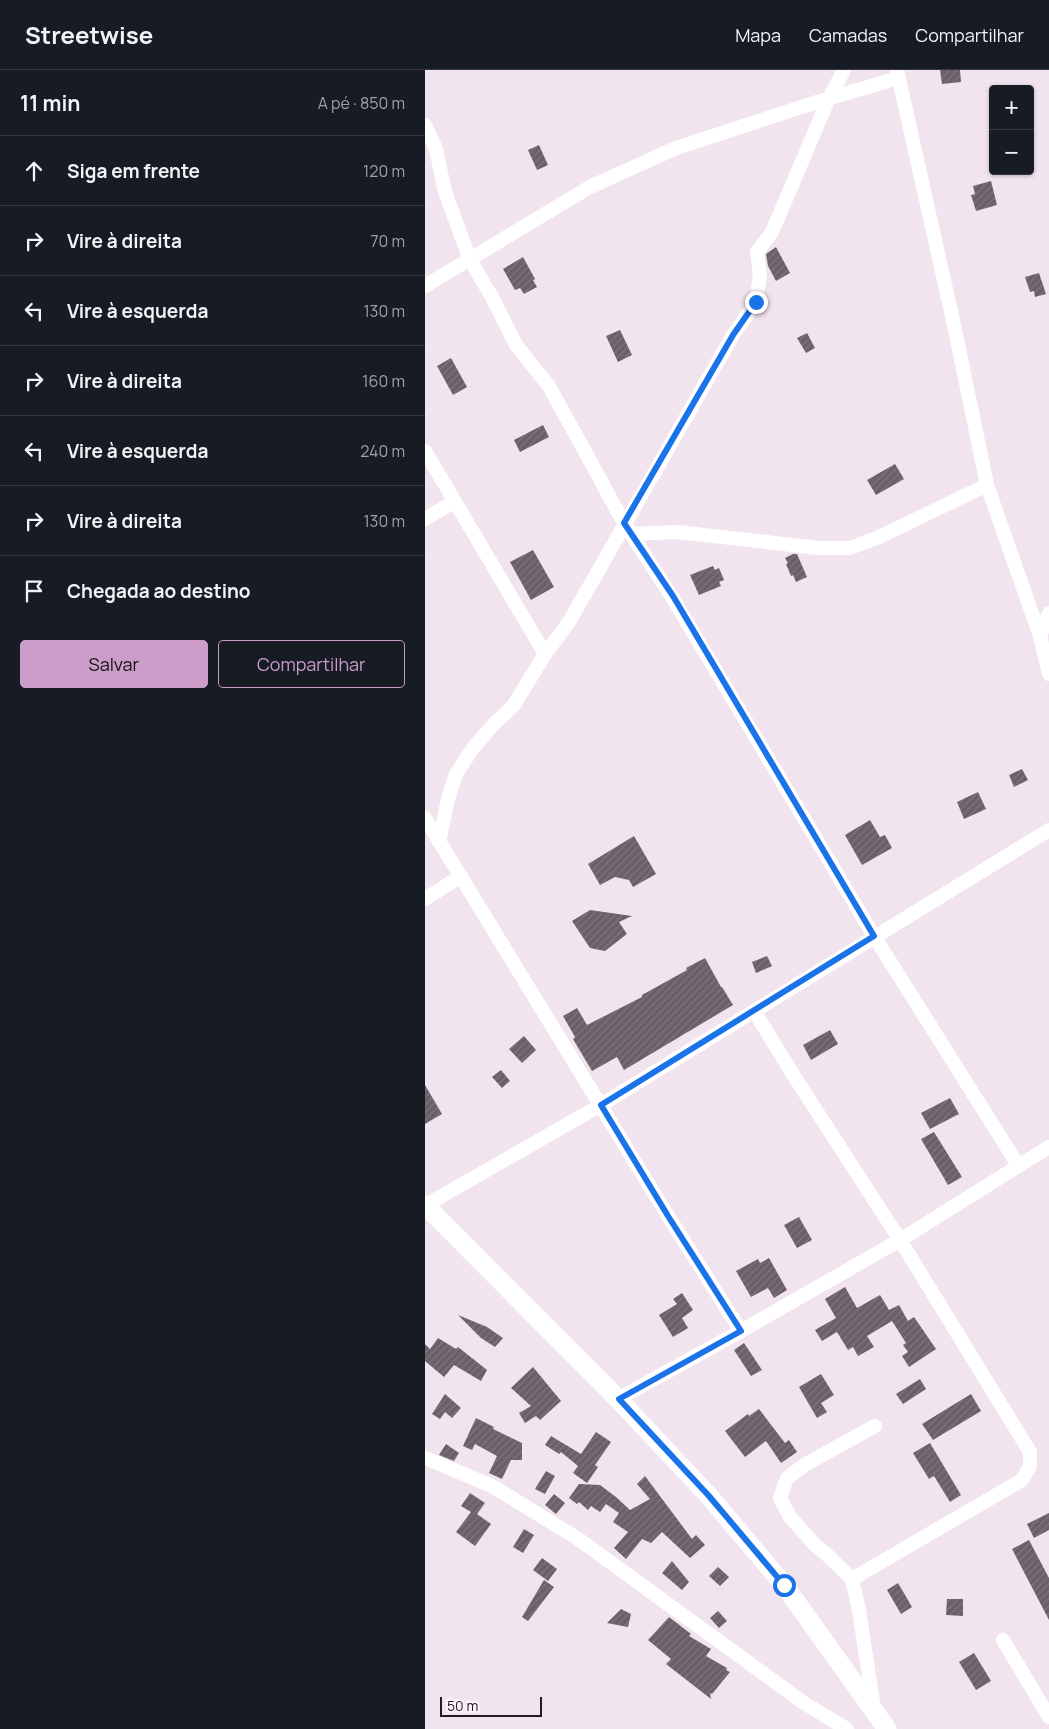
<!DOCTYPE html>
<html lang="pt">
<head>
<meta charset="utf-8">
<style>
  body { margin:0; font-family:Manrope,sans-serif; background:#242831; color:#f1f3f6 }
  .controls { position:absolute; right:15px; top:15px; display:grid; overflow:hidden; border-radius:5px; box-shadow:0 1px 4px #0004 }
  .controls button { width:45px; height:45px; display:grid; place-items:center; padding:0; border:0; border-bottom:1px solid #363941; background:#171b24; color:#f1f3f6; font:25px sans-serif }
  .scale { position:absolute; left:15px; bottom:12px; width:102px; box-sizing:border-box; padding-left:5px; border:2px solid #201b1f; border-top:0; font-size:14px; line-height:18px; white-space:nowrap; color:#201b1f; -webkit-text-stroke:4px #fef2fb; paint-order:stroke }
  .stop { position:absolute; width:15px; height:15px; margin:-11px; border:4px solid #1a73e8; border-radius:50%; background:#fff }
  .stop.end { background:#1a73e8; border-color:#fff; box-shadow:0 1px 5px #0008 }
  .list { margin:0; padding:0; list-style:none }
  h2 { display:flex; justify-content:space-between; align-items:center; height:65px; margin:0; padding:0 20px; font-size:21px }
  h2 small { font-size:16px; font-weight:400; color:#9ea1a6 }
  .list li { display:grid; grid-template-columns:32px 1fr auto; gap:15px; align-items:center; box-sizing:border-box; height:70px; padding:0 20px; border-top:1px solid #363941 }
  .list b { display:block; font-size:19px; white-space:nowrap }
  .list em { font-size:16px; font-style:normal; color:#9ea1a6 }
  .actions { display:flex; gap:10px; padding:15px 20px }
  .actions a { flex:1; padding:11px 0; border:1px solid #cc9cc8; border-radius:5px; text-align:center; font-size:18px; color:#cc9cc8 }
  .actions .main { background:#cc9cc8; color:#111 }
  .icon { flex:none; width:28px; height:28px; fill:none; stroke:currentColor; stroke-width:2; stroke-linecap:round; stroke-linejoin:round }
  .map { position:relative; flex:none; width:624px; height:1659px; overflow:hidden }
  header { display:flex; align-items:center; gap:30px; box-sizing:border-box; height:70px; padding:0 25px; background:#171b24; border-bottom:1px solid #363941 }
  header strong { font-size:24px }
  nav { display:flex; gap:28px; margin-inline-start:auto; font-size:18px }
  main { display:flex }
  aside { flex:1; background:#171b24 }
  .map>svg:first-child { display:block }
</style>
</head>
<body>
<header>
<strong>Streetwise</strong>
<nav><a>Mapa</a><a>Camadas</a><a>Compartilhar</a></nav>
</header>
<main>
<aside>
<h2>11 min<small>A pé · 850 m</small></h2>
<ul class="list">
<li><svg class="icon" aria-label="ahead" viewBox="0 0 24 24"><path d="M12 20V5M6 11l6-6 6 6"/></svg><div><b>Siga em frente</b></div><em>120 m</em></li>
<li><svg class="icon" aria-label="right" viewBox="0 0 24 24"><path d="M7 20v-9h11M14 6l5 5-5 5"/></svg><div><b>Vire à direita</b></div><em>70 m</em></li>
<li><svg class="icon" aria-label="left" viewBox="0 0 24 24"><path d="M17 20v-9H6M10 6l-5 5 5 5"/></svg><div><b>Vire à esquerda</b></div><em>130 m</em></li>
<li><svg class="icon" aria-label="right" viewBox="0 0 24 24"><path d="M7 20v-9h11M14 6l5 5-5 5"/></svg><div><b>Vire à direita</b></div><em>160 m</em></li>
<li><svg class="icon" aria-label="left" viewBox="0 0 24 24"><path d="M17 20v-9H6M10 6l-5 5 5 5"/></svg><div><b>Vire à esquerda</b></div><em>240 m</em></li>
<li><svg class="icon" aria-label="right" viewBox="0 0 24 24"><path d="M7 20v-9h11M14 6l5 5-5 5"/></svg><div><b>Vire à direita</b></div><em>130 m</em></li>
<li><svg class="icon" aria-label="arrive" viewBox="0 0 24 24"><path d="M6 21V4h12l-3 4 3 4H6"/></svg><div><b>Chegada ao destino</b></div></li>
</ul>
<div class="actions"><a class="main">Salvar</a><a>Compartilhar</a></div>
</aside>
<div class="map">
<svg width="624" height="1659" viewBox="0 0 624 1659">
  <defs>
    <pattern id="building-hatch" width="6" height="6" patternUnits="userSpaceOnUse" patternTransform="scale(1.25)"><rect width="6" height="6" fill="#6b5f68"/><path d="M-1 1l2-2M0 6l6-6M5 7l2-2" fill="none" stroke="#7f767d"/></pattern>
  </defs>
  <rect width="100%" height="100%" fill="#f2e4ef"/>
  <path fill="url(#building-hatch)" d="M515,0H535L536,12L517,14Z
    M114,75L123,95L112,100L103,80Z
    M566,111L572,135L551,141L546,125L550,124L548,116Z
    M351,177L365,203L351,211L343,196L341,184Z
    M98,187L110,209L108,210L112,217L99,224L95,218L90,220L78,199Z
    M614,203L621,224L610,227L609,221L605,222L600,207Z
    M195,260L207,285L193,292L181,266Z
    M382,263L390,278L381,283L372,268Z
    M26,288L42,317L28,325L12,296Z
    M118,355L124,367L95,382L89,370Z
    M470,394L479,409L451,425L442,410Z
    M108,480L129,517L106,530L85,492Z
    M368,484H372L382,507L371,512L368,505L366,506L361,494L363,493L360,488Z
    M288,496L290,500L294,498L299,510L294,512L296,516L274,525L265,505Z
    M597,699L603,710L589,717L584,705Z
    M553,722L561,739L539,749L532,732Z
    M445,750L455,767L460,765L467,778L437,795L420,765Z
    M209,766L231,804L208,817L204,810L190,807L175,815L163,794Z
    M165,840L207,846L194,852L202,864L180,881L165,878L147,851Z
    M342,886L347,896L331,903L327,892Z
    M280,888L296,917H297L308,935L199,1000L192,987L167,1001L148,969L150,967L138,946L152,938L162,955L217,927V925L262,900L261,898Z
    M405,960L413,974L386,990L378,975Z
    M99,966L111,980L97,993L84,979Z
    M76,1000L85,1011L77,1018L67,1007Z
    M0,1015L17,1044L0,1054Z
    M525,1028L534,1044L505,1059L496,1043Z
    M509,1062L537,1107L523,1115L496,1069Z
    M374,1147L387,1170L372,1178L359,1155Z
    M344,1188L362,1220L349,1228L343,1218L326,1227L311,1201L333,1189L335,1193Z
    M420,1217L432,1238L455,1225L464,1240L474,1235L483,1251L489,1247L511,1279L484,1297L477,1286L483,1282L478,1275L481,1273L467,1251L442,1266L449,1277L433,1286L428,1277L423,1280L412,1262L397,1271L390,1260L411,1248L400,1229Z
    M257,1223L268,1240L257,1248L263,1258L248,1267L234,1245L252,1234L248,1229Z
    M33,1245L62,1257L78,1268L70,1277L56,1268Z
    M13,1268L31,1279L33,1277L62,1300L56,1311L29,1295L19,1307L0,1291V1274L5,1279Z
    M319,1273L337,1300L326,1306L309,1280Z
    M108,1297L136,1331L115,1350L111,1346L100,1353L94,1343L106,1336L86,1318Z
    M396,1304L409,1325L396,1333L402,1342L392,1348L374,1317Z
    M495,1309L501,1319L478,1334L471,1324Z
    M20,1324L36,1338L27,1348L20,1342L15,1349L7,1344Z
    M546,1324L556,1341L508,1370L497,1354Z
    M334,1339L360,1373L364,1370L372,1382L356,1393L341,1371L320,1387L300,1361L323,1344L324,1346Z
    M51,1348L69,1357L68,1359L97,1373V1390H86L77,1409L64,1403L72,1386L50,1374L47,1380L38,1376Z
    M171,1362L186,1372L170,1395L173,1397L162,1413L148,1403L153,1396L136,1382L134,1384L120,1375L126,1366L156,1384Z
    M505,1373L536,1425L525,1432L509,1406L504,1409L488,1383Z
    M21,1374L34,1383L29,1391L14,1385Z
    M121,1401L130,1406L120,1424L110,1419Z
    M220,1406L267,1469L271,1465L280,1475L265,1488L237,1462L226,1473L217,1469L201,1489L189,1478L203,1462L188,1452L194,1443L181,1434L175,1442L166,1436L163,1440L154,1432L152,1434L144,1428L154,1414L175,1415L191,1427L205,1440L225,1429L212,1414Z
    M45,1423L60,1433L52,1444L66,1454L50,1476L31,1462L46,1442L36,1436Z
    M129,1424L140,1433L131,1444L120,1435Z
    M624,1443V1460L609,1468L602,1454Z
    M99,1459L109,1465L98,1483L88,1477Z
    M604,1470L624,1508V1550L587,1479Z
    M117,1488L132,1499L123,1511L108,1500Z
    M247,1491L264,1512L257,1520L237,1503Z
    M293,1497L304,1507L295,1516L284,1506Z
    M119,1510L129,1517L103,1551L97,1547Z
    M473,1513L487,1537L476,1544L462,1520Z
    M522,1529H538V1546L521,1545Z
    M196,1539L206,1544L203,1557L182,1553Z
    M293,1541L302,1551L294,1558L285,1548Z
    M244,1547L266,1564L264,1566L286,1579L281,1586L302,1598L301,1600L305,1602L287,1624L285,1623L286,1629L241,1594L246,1589L223,1570Z
    M549,1583L566,1611L551,1620L534,1592Z"/>
  <g fill="none" stroke-linecap="round" stroke-linejoin="round">
    <path stroke="#fff" stroke-width="14" d="M472,0L529,255L562,415L615,566L624,604
      M0,55L11,79L20,122L45,190L67,227L91,275L124,316L199,453L247,527L449,866L593,1095
      M0,216L165,117L251,78L392,32L473,8
      M0,381L120,584
      M0,449L30,431
      M206,464L253,462L393,478H425L454,467L562,415
      M615,566L624,543
      M0,748L243,1146L316,1261
      M14,772L23,729L31,704L48,678L67,656L89,635L120,584L144,552L308,265L331,232L335,205L332,182L347,162L404,28L419,0
      M0,829L36,806
      M329,941L369,1006L475,1170L605,1382V1396L597,1410L427,1509
      M1,1135L176,1035L624,760
      M193,1329L316,1261L475,1170L624,1077
      M0,1388L67,1416L152,1468L379,1633L422,1659
      M578,1570L624,1647
      M449,1639L434,1540L427,1509L400,1483L391,1476L365,1447L355,1428L362,1408L381,1394L450,1356"/>
    <path stroke="#fff" stroke-width="19" d="M0,1135L193,1329L284,1426L359,1515L462,1659"/>
  </g>
  <g fill="none" stroke-linecap="round" stroke-linejoin="round">
    <path stroke="#1a73e8" stroke-width="6" d="M331,232L308,265L199,453L248,526L449,866L176,1035L243,1146L316,1261L194,1329L284,1426L359,1515"/>
  </g>
</svg>
<div class="controls">
<button>+</button>
<button>−</button>
</div>
<div class="scale">50 m</div>
<div class="stop" style="left:359px;top:1515px"></div>
<div class="stop end" style="left:331px;top:232px"></div>
</div>
</main>
</body>
</html>
